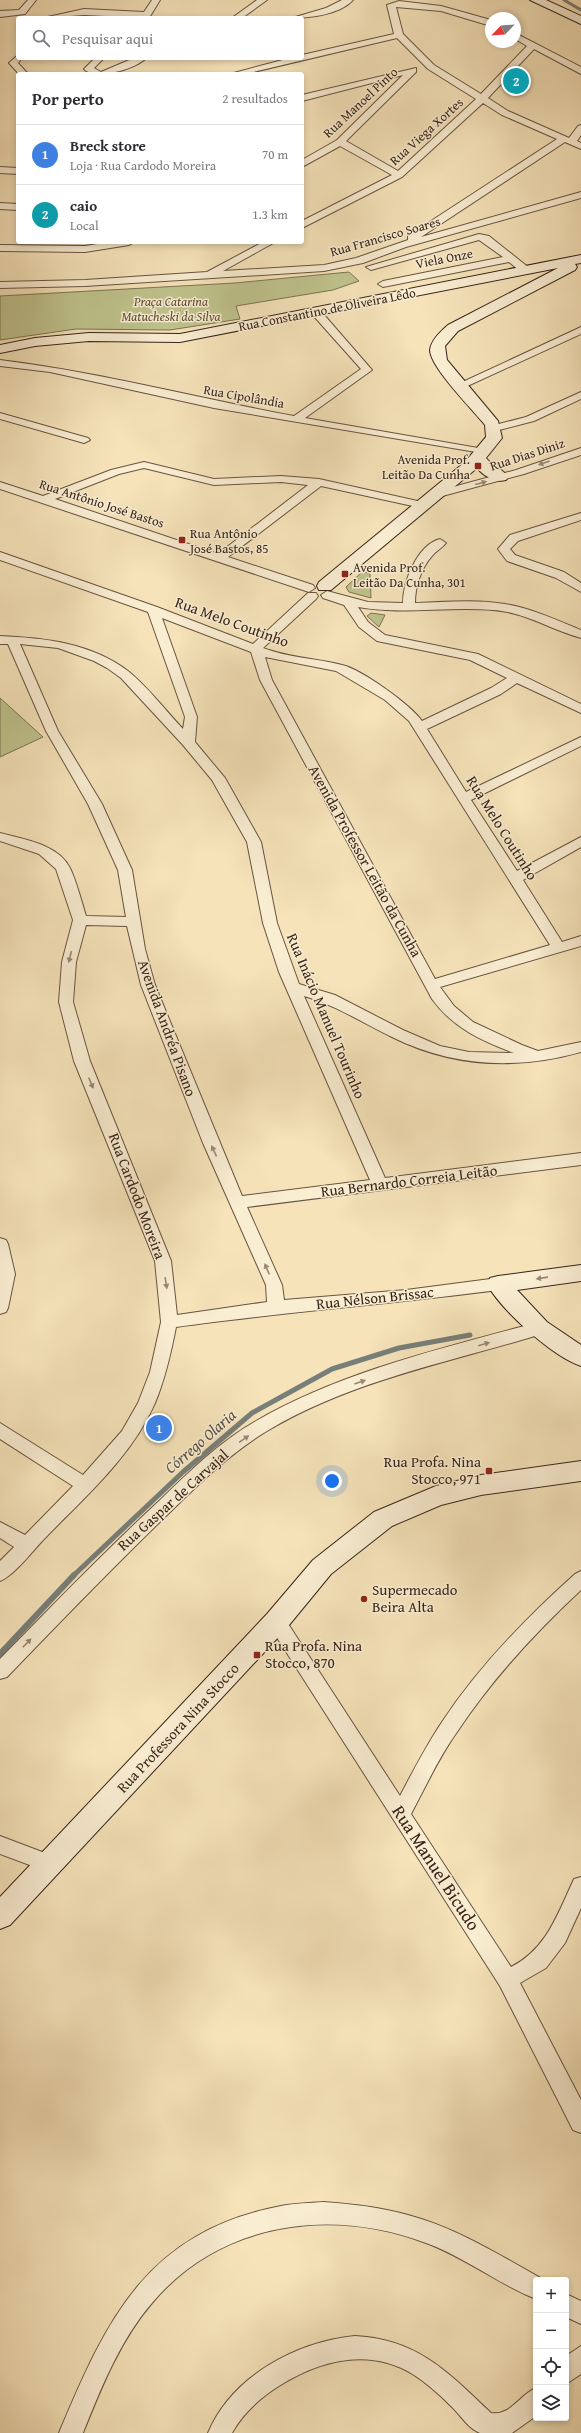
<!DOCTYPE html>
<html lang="pt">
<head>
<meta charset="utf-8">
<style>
  body { margin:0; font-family:"Gentium Book Plus",serif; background:#f7f7f7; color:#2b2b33 }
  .controls { position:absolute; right:12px; bottom:12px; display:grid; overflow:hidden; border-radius:4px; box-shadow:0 2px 6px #0003 }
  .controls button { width:36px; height:36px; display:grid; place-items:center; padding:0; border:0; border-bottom:1px solid #e1e1e2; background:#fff; color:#2b2b33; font:20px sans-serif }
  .compass { position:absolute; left:485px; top:12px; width:36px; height:36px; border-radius:50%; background:#fff; box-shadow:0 2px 6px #0003; rotate:245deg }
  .you { position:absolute; left:332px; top:1481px; width:14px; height:14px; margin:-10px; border:3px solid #fff; border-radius:50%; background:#1a73e8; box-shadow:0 0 0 6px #1a73e833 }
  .badge { display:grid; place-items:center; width:26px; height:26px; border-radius:50%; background:#7c3aed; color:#fff; font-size:13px; font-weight:700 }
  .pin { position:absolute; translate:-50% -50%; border:2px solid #fff; box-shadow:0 1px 4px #0006 }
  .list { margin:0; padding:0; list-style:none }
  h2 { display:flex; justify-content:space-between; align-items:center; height:52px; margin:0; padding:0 16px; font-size:17px }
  h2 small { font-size:13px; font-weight:400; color:#7c7c81 }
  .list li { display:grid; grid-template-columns:26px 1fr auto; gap:12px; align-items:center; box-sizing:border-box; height:60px; padding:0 16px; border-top:1px solid #e1e1e2 }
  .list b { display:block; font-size:15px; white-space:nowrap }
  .list p { margin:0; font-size:13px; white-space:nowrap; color:#7c7c81 }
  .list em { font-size:13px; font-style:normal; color:#7c7c81 }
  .icon { flex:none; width:22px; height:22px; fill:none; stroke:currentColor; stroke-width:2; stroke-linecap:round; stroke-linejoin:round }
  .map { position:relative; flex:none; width:581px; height:2433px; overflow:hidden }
  .search { position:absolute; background:#fff; box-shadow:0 2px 6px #0003; left:16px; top:16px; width:288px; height:44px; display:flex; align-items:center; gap:10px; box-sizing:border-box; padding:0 14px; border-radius:4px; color:#7c7c81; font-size:15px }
  .panel { position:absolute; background:#fff; box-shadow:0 2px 6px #0003; left:16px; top:72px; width:288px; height:172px; border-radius:4px }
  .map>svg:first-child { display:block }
</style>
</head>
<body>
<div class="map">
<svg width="581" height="2433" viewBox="0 0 581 2433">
  <rect width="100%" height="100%" fill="#f6e3ba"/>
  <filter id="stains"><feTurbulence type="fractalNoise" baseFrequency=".005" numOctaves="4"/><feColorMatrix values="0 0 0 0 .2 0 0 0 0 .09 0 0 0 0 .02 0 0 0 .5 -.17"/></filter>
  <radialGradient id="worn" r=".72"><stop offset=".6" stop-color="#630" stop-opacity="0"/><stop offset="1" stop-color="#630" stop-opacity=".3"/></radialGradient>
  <path fill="#bfc38d" stroke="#7c7452" d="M349,272L359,281L333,290L236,306L240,319L170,330L76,329L0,340V296L235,283Z
    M363,571L370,574L371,598L349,592L346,587Z
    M371,613L385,615L379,627L367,616Z
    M0,698L43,737L0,757Z"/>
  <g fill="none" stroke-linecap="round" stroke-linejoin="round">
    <path stroke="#787f7a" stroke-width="3" d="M564,0L581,10"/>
    <path stroke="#787f7a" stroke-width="5" d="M73,1576L183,1472L252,1413L332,1369L399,1348L470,1335"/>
    <path stroke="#787f7a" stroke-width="6" d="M0,1654L74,1575"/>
    <defs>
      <path id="street" d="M28,0H36L25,14L0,17V11L19,10Z
        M152,0H160L149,18L84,15L43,18L84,9L144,12Z
        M257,0H267L242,18H232Z
        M342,0H353C339,15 309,18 292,18L326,8Z
        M399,1L441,6L491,20V26L441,11L396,7L403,34L434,65L481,94L527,46L515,39V33L581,67V74L534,49L488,98L508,111L569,138L578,126L581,125V135L577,141L581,143V149L565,142L421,237L581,192V198L406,247L363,263L324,271L85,286L0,288V282L85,280L207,272L263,242H275L223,271L324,265L356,258L408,240V236L557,139L502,115L483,103L402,177L302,228V221L392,175L340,146L302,167V160L337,140L403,75L302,101V95L416,68V72L346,141L398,171L476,99L428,69L397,38L245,74H230L290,58H302V55L394,34L387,5Z
        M18,55V58H22L18,63L28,74H19L9,63Z
        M95,58H104L94,68L101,72L134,58H146C136,69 95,81 84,69Z
        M0,167L18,168V174L0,173Z
        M0,203L18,204V210L0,209Z
        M479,234L489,236L528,267V271H520L509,262L383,287L378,284L383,281L503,257L479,240L371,270L366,267Z
        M110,242H134L129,245L85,252L0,251V245L85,246Z
        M315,308L319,309L372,370L305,418L484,449L490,452L488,454L214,408L50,372L0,366V360C99,372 196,398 294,416L361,369L311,313L310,311Z
        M581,327V334L463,388L459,389L454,386Z
        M581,392V399L534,421L495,431L489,428L491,426L526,417Z
        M0,413L88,438L90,440L84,443L0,419Z
        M581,448V455L524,474L435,498L429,495L431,493L516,470Z
        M144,462L214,479L281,476L319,479L422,502L428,505L422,508L321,486L228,557L313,585L315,588L309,592L0,489V482L43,496L111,470ZM144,468L214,485L281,482L308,485L218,554L55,499L119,474Z
        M581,513V520L518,541L510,549L515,555L564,572L581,583V592L556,578L507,561L498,549L510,535Z
        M440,539L446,543C442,548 436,551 432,556C421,568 415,587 415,603C445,602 475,599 505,604C531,608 556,620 581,630V638C551,630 525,612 493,610C448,606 403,615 358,607L368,622L385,635L478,654L581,704V713L517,683L501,694L427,729L466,792L581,737V746L471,800L517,871L581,837V847L523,880L562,942L581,936V946L440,987L454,1006L473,1022L522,1045L538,1051L581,1042V1052C517,1070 452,1067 392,1037C363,1023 335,1005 304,996L385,1178L581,1153V1165L247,1207L282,1285L284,1300L406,1290L498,1278L504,1280L506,1284L504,1288L498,1290C391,1304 283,1312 176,1327C171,1353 165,1379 155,1403C132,1456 85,1497 46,1537C34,1549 15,1575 0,1581V1561L14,1547L0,1538V1522L25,1535L73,1486L0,1439V1423L83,1475L122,1431L138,1403L150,1372L161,1322L155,1261L74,1061L59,1002L62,962L73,920L56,869L39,854L0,841V833C23,839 58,844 70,868C77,883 81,900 86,916L126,917L118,870L88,804L46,731L8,644H0V636C45,638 91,643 128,671C148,687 165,710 183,729L185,717L148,612L0,560V552L157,607L253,644L308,593H316L318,596L316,599L263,648C289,658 316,658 342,665C361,669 411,705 422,721L491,688L507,678L470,660L377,641L359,627L344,605L323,598L321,595L327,591L368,602L403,603C403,582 417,545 440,539ZM162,618L251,652L260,680L432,999C453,1028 482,1041 514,1053L469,1052L440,1046L403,1030L335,995L299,984L277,923L261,842L225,778L195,742L197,717ZM20,644L58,648L94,661L107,668L121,678L183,745L212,780L247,842L263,923L279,972L370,1180L242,1196L155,985L145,949L132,870L102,804L58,731ZM265,657L336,671L385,700L409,721L550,945L435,979L272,680ZM86,925L127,926L141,985L203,1143L266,1285L267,1302L177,1315L171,1261L90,1061L73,1002L76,962Z
        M0,1238L6,1240L8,1244L15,1274L8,1308L6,1312L0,1314Z
        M539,1322L545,1323L547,1328L545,1333C451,1362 352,1380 267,1431C229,1454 198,1485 166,1516C112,1568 59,1623 7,1677L0,1679V1659C52,1606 104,1552 158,1502C188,1473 219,1442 256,1421C343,1371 443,1348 539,1322Z
        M581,1571V1590C535,1633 492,1679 457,1732C439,1757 426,1786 411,1814L511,1967C547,1949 558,1913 574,1879L581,1877V1908L565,1943L546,1968L520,1983L581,2100V2133L573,2130L500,1986L267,1622L269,1616L276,1614L283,1616L400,1796C413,1771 426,1746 442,1722C479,1666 526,1618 575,1574Z
        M0,1836L58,1858L61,1864L58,1870L51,1873L0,1854Z
        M323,2202C352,2204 380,2207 408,2215C457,2228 501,2256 544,2280H536V2299C498,2284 465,2257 426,2243C330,2207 220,2222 152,2303C120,2340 101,2388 83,2433H59C107,2318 147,2232 281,2206C295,2203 310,2203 323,2202Z
        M566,2294L581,2301V2324L566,2317Z
        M355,2336C417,2339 448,2372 491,2413C511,2416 519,2395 536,2388V2416L512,2433H480C469,2429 461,2416 453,2408C441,2396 428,2384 414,2375C370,2347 320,2360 279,2386C260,2398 243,2413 232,2433H208C232,2376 296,2342 355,2336Z
        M581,2346V2374L566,2384V2356Z"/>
      <path id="secondary" d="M530,0H546L581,16V24Z
        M581,255V263L575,264L577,267L575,270L458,331L445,346L447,360L498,421L502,438L486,458C492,466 503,469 508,477L506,480C495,483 484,476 477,468L331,590H319L317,586L319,582L465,462L486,437L485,425C473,410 430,367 430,350C431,340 441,331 448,325L558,268L180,342L89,341L35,346L0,353V345L35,338L89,333L180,334Z
        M581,1265V1281L517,1290L547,1322L581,1345V1366C553,1357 501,1310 487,1284L490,1278L498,1276Z
        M581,1461V1481L481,1495L441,1505L392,1526L331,1574L285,1630L10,1925L0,1929V1897L267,1614L313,1560L374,1512L436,1486L481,1475Z"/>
    </defs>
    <use href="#street" stroke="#685440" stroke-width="2"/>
    <use href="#secondary" stroke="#382418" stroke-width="2"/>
    <use href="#street" fill="#f9edd2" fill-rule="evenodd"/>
    <use href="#secondary" fill="#f9edd2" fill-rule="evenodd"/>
  </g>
  <defs><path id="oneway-solid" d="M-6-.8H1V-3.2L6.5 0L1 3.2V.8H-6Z"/></defs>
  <g fill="#988875">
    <use href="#oneway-solid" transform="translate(544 463) rotate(161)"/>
    <use href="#oneway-solid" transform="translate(481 483) rotate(-15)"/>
    <use href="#oneway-solid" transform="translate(70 957) rotate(103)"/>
    <use href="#oneway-solid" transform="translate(91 1083) rotate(67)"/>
    <use href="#oneway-solid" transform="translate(214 1151) rotate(-115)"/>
    <use href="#oneway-solid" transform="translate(267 1269) rotate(-113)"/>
    <use href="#oneway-solid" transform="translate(542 1278) rotate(172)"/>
    <use href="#oneway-solid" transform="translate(166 1283) rotate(81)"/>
    <use href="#oneway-solid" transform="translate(484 1344) rotate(-16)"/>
    <use href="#oneway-solid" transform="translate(360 1382) rotate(-19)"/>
    <use href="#oneway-solid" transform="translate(244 1439) rotate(-35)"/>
    <use href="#oneway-solid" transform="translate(27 1643) rotate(-46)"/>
  </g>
  <g fill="#8f2418" stroke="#f9edd2" stroke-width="1.5">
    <rect x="474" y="462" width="8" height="8" rx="2"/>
    <rect x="178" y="536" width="8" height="8" rx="2"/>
    <rect x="341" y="570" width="8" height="8" rx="2"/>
    <rect x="485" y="1467" width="8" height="8" rx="2"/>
    <circle cx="364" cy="1599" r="4"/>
    <rect x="253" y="1651" width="8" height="8" rx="2"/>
  </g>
  <g text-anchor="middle" stroke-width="3" stroke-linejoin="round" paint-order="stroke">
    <g font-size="13" fill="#382418" stroke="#f9edd2">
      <text transform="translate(360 102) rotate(-43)" y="5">Rua Manoel Pinto</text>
      <text transform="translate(426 131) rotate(-42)" y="5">Rua Viega Xortes</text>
      <text transform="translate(385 236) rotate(-16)" y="5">Rua Francisco Soares</text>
      <text transform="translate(444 258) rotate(-11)" y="5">Viela Onze</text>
      <text transform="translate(327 309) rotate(-11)" y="5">Rua Constantino de Oliveira Lêdo</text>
      <text transform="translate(244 396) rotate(10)" y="5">Rua Cipolândia</text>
      <text transform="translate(527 454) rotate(-18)" y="5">Rua Dias Diniz</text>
      <text transform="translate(102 503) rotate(18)" y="5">Rua Antônio José Bastos</text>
    </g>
    <g font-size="13" font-style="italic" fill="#5a4c35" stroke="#f9edd2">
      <text x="171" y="306">Praça Catarina<tspan x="171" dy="15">Matucheski da Silva</tspan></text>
    </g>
    <g font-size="13" fill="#382418" stroke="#f9edd2" text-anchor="start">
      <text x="470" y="464" text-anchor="end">Avenida Prof.<tspan x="470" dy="15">Leitão Da Cunha</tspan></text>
      <text x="190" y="538">Rua Antônio<tspan x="190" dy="15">José Bastos, 85</tspan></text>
      <text x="353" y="572">Avenida Prof.<tspan x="353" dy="15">Leitão Da Cunha, 301</tspan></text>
    </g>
    <g font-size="15" fill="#382418" stroke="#f9edd2">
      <text transform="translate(232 622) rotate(20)" y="5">Rua Melo Coutinho</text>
      <text transform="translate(502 828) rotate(58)" y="5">Rua Melo Coutinho</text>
      <text transform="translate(365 861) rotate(61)" y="5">Avenida Professor Leitão da Cunha</text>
      <text transform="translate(326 1016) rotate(67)" y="5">Rua Inácio Manuel Tourinho</text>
      <text transform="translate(167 1028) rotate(70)" y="5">Avenida Andréa Pisano</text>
      <text transform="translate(409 1181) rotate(-7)" y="5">Rua Bernardo Correia Leitão</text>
      <text transform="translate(137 1196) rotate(69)" y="5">Rua Cardodo Moreira</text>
      <text transform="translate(375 1298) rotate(-6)" y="5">Rua Nélson Brissac</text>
      <text transform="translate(173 1500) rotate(-42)" y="5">Rua Gaspar de Carvajal</text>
      <text transform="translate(178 1728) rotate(-47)" y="5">Rua Professora Nina Stocco</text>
    </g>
    <g font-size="15" fill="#382418" stroke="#f9edd2" text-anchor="start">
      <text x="481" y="1467" text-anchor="end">Rua Profa. Nina<tspan x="481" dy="17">Stocco, 971</tspan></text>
      <text x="372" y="1595">Supermecado<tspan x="372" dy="17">Beira Alta</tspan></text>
      <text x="265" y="1651">Rua Profa. Nina<tspan x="265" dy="17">Stocco, 870</tspan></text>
    </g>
    <g font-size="16" font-style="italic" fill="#585149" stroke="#f9edd2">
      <text transform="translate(200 1441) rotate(-41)" y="6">Córrego Olaria</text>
    </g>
    <g font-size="18" fill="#382418" stroke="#f9edd2">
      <text transform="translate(436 1868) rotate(57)" y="6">Rua Manuel Bicudo</text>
    </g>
  </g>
  <rect width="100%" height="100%" filter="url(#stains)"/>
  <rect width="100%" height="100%" fill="url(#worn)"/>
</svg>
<div class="controls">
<button>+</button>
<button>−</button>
<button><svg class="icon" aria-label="locate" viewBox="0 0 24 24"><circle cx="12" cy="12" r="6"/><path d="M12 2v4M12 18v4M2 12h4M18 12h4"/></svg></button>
<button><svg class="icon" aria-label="layers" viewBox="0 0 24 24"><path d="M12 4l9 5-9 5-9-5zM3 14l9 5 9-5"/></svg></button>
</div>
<svg class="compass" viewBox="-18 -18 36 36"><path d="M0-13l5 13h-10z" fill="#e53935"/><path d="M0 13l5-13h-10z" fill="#7c7c81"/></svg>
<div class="you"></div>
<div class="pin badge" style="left:159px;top:1428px;background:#3f7fe0">1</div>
<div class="pin badge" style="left:516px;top:81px;background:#0f9aa8">2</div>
<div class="search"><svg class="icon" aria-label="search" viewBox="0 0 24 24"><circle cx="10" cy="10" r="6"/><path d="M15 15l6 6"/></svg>Pesquisar aqui</div>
<section class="panel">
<h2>Por perto<small>2 resultados</small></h2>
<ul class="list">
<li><span class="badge" style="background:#3f7fe0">1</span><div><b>Breck store</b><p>Loja · Rua Cardodo Moreira</p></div><em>70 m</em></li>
<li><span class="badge" style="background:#0f9aa8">2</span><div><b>caio</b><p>Local</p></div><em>1.3 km</em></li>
</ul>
</section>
</div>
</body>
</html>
